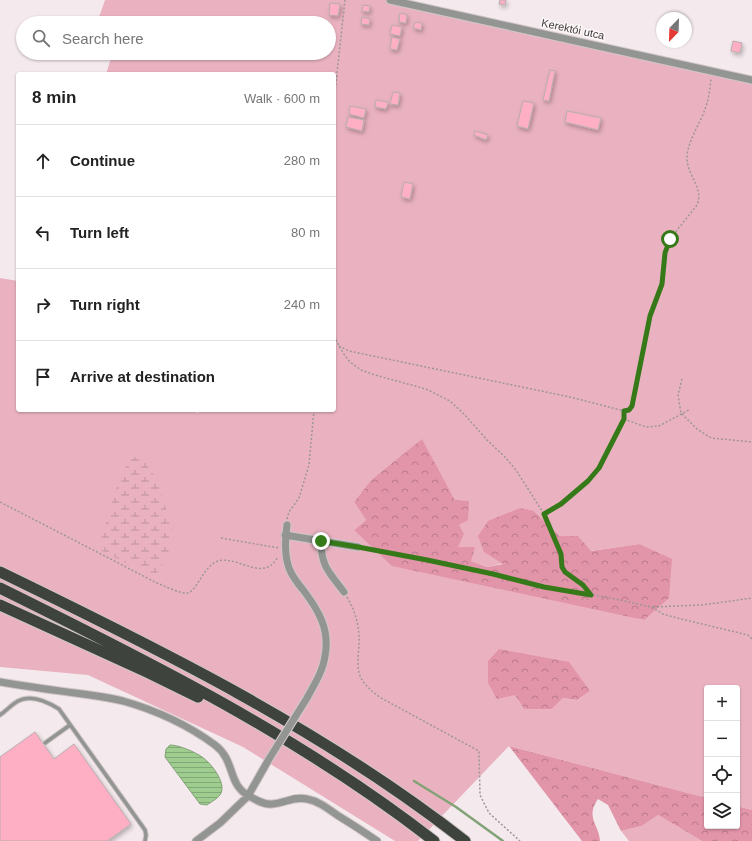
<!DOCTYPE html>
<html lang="en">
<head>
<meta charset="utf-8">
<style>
  body { margin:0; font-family:Helvetica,sans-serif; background:#f2f2f2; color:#222 }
  .controls { position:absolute; right:12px; bottom:12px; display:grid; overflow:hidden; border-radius:4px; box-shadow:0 1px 3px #0004 }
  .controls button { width:36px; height:36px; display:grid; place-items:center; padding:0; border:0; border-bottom:1px solid #e0e0e0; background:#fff; color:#222; font:20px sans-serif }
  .compass { position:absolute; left:656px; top:12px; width:36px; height:36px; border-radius:50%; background:#fff; box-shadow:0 1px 3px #0004; rotate:203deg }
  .stop { position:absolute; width:12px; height:12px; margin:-9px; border:3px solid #357919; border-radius:50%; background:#fff }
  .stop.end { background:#357919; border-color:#fff; box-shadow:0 1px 4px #0008 }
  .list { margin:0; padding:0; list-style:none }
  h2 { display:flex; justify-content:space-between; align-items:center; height:52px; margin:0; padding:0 16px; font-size:17px }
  h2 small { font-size:13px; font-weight:400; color:#767676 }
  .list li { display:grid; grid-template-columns:26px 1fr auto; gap:12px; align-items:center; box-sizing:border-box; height:72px; padding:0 16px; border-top:1px solid #e0e0e0 }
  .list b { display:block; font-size:15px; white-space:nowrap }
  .list em { font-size:13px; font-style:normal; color:#767676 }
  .icon { flex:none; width:22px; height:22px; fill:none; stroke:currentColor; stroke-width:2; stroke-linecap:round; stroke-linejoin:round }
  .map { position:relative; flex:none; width:752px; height:841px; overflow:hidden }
  .search { position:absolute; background:#fff; box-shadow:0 1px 3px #0004; left:16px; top:16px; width:320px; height:44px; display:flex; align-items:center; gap:10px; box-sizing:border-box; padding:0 14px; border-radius:22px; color:#767676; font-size:15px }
  .panel { position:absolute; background:#fff; box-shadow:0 1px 3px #0004; left:16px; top:72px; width:320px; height:340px; border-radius:4px }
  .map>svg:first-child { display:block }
</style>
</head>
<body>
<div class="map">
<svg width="752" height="841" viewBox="0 0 752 841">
  <defs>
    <pattern id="forest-crowns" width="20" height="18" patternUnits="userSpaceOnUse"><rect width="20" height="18" fill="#e294a9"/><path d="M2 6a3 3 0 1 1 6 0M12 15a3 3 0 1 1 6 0" fill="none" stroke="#b97a8b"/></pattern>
    <pattern id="wetland-marsh" width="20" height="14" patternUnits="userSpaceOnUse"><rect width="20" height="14" fill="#eab2c0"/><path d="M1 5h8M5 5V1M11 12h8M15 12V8" fill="none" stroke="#bf929d"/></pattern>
    <pattern id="water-rules" width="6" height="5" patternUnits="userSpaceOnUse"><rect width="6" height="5" fill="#9fcd90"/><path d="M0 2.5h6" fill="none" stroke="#83a877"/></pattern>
    <filter id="shadow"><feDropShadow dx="1.5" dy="2.5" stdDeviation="2" flood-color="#0004"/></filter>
  </defs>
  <rect width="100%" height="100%" fill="#f4e9ec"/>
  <path fill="#eab2c0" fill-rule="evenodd" d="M105,0H387L532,36L631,56L752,84V810L737,806V688H707V798L509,746L418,841H395L243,747L88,675L0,667V278L18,281V410H185L199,413V410H334V74H106L112,55L108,53H329V23H97ZM422,440L455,500L459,525L458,547L471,561L487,567L504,563L534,511L560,536H578L590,551L639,544L643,620L354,530L366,520L354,502L371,480ZM590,691L577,700L563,698L552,709H524L515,695Z
    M658,815L702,841H629L621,831L642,826Z"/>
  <path fill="url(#forest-crowns)" d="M422,439L455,500L469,501L468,520L459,525L464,534L458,547H475L471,561L487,567L503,564L484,552L478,536L488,521L520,508L534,511L560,536H578L591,551L639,544L672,559L669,598L644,620L392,566L354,530L366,520L354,502L371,480Z
    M499,649L569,662L590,691L577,700L563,698L552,709H524L515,695L497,699L488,683V661Z
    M509,746L707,798V826H737V806L752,810V841H702L658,815L642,826L621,831L608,805L598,799C585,818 599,824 600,841H582Z"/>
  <path fill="url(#wetland-marsh)" d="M135,457L143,459L157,480L172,528L168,555L158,572L152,576L98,549L117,485L129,460Z"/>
  <path fill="url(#water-rules)" stroke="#82a277" d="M170,745C179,745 195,752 202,757C211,763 226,782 221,793C219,798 211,802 207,805L200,804L165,757L166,749Z"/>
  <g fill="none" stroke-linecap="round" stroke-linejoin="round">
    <path stroke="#82a277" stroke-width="2.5" d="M414,781L456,807L503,841"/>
  </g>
  <path fill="#ffafc4" stroke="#b8adb0" filter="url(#shadow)" d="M500,0H506L505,5L499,4Z
    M330,3L340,4L338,16L329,15Z
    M363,5L370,6L369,12L362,11Z
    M400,13L407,15L406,23L399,22Z
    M362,17L370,19L369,25L361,24Z
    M415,22L422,23L421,30L413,28Z
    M392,25L402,27L400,36L390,34Z
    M392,37L400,39L397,50L390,49Z
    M733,41L742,43L740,53L731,51Z
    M550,70L555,71L549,101L543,100Z
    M393,92L400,93L398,105L390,104Z
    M376,100L388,102L386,109L375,107Z
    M523,101L534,103L528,129L517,126Z
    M350,106L366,109L364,118L349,114Z
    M567,111L601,118L598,130L565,122Z
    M348,117L364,120L362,131L346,127Z
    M475,131L488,135L486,140L474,135Z
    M404,182L413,184L410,199L401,197Z
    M35,732L54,759L74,744L131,824L107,841H0V757Z"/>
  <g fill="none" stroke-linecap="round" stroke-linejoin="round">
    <defs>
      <path id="service" d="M0,715C6,711 11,705 18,701C31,694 48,702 59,709L145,830L146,835L145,841
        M45,743L70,725"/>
      <path id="minor" d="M390,0L752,80
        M287,525C285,539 284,554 289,568C292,576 298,584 304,591C319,611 330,630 325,656C323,671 314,685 307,698
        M285,535L358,547
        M321,541C321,567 330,573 344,592
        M0,682C25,686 50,690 75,693C91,695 107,697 123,701C155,710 188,725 215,745C236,761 227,784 249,796C256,800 264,805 272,804C285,803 294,796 307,799C318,801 327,808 337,815C350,823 364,832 377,841
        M196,841L220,823L248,796L269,759"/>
      <path id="trunk" d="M0,572C161,650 323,730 465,841
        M0,588C150,662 302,738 434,841
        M0,605L149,673L198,697"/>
    </defs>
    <use href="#service" stroke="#d0c6c9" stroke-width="5.5"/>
    <use href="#minor" stroke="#d0c6c9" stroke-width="9"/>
    <use href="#trunk" stroke="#d0c6c9" stroke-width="13"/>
    <path stroke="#9d9698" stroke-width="1.5" stroke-dasharray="2 2" stroke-linecap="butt" d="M334,117L335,91L345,0
      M334,336L343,353L350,362L361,370L375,375L426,389L450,401L464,414L487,440L505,457L516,470L544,514L561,554L562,567L565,572L583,585L591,594
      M339,346L349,351L570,397L624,411L629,410L632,406L650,316L662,284L665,253L670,239L697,205C704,187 687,176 687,158C687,142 700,124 705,109C709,99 710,88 711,78
      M682,379L678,395L681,413L697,429L711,438L752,442
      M624,419L646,427L659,426L689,410
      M0,502L155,582C162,585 180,594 187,593C197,592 203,566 218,561C234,556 256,575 270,566C273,564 276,560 278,557
      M544,514L561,504L588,481L599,468L624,419V411
      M287,519L289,512L299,498L309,465L314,410
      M221,538L279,548
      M366,548L493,574L544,587L611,598L651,607L663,614L677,618L748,635L752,639
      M347,597C354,609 358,621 359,635C360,648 355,666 361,678C366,687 373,692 381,698L479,751L480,795L489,813L520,841
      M653,607L702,605L752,598"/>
    <use href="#service" stroke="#939592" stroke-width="3.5"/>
    <use href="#minor" stroke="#939592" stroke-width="7"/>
    <use href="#trunk" stroke="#3e433d" stroke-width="11"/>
    <defs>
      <path id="minor-bridge" d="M269,759L307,698"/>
    </defs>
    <use href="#minor-bridge" stroke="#d0c6c9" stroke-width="9" stroke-linecap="butt"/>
    <use href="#minor-bridge" stroke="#939592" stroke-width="7"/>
  </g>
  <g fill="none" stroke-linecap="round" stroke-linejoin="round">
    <path stroke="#357919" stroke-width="5" d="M321,541L358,547L427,560L493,574L544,587L591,595L583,585L565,572L562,567L561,554L544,514L561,504L588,481L599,468L624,419V411L629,410L632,406L650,316L662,284L665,253L670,239"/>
  </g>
  <g text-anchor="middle" stroke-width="3" stroke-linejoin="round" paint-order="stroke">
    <g font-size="11" fill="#403c3d" stroke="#fef8f9">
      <text transform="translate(573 29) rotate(12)" y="4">Kerektói utca</text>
    </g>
  </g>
</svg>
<div class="controls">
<button>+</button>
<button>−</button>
<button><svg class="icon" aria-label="locate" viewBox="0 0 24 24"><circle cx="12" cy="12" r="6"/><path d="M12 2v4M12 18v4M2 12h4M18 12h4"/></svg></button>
<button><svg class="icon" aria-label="layers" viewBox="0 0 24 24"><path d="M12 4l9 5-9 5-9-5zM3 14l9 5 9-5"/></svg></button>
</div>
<svg class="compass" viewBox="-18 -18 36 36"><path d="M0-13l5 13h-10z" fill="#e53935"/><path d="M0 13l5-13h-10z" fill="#767676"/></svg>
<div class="stop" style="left:670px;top:239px"></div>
<div class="stop end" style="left:321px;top:541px"></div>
<div class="search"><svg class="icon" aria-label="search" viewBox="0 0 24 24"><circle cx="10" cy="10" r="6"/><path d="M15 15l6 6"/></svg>Search here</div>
<section class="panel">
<h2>8 min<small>Walk · 600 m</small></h2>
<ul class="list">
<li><svg class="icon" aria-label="ahead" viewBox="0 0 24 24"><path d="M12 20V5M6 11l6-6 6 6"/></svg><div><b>Continue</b></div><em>280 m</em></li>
<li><svg class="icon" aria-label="left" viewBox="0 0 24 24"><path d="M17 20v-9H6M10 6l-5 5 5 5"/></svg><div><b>Turn left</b></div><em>80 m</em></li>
<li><svg class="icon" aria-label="right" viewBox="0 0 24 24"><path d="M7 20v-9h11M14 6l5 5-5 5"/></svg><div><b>Turn right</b></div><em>240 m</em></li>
<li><svg class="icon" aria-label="arrive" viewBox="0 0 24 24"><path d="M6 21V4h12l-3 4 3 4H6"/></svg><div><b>Arrive at destination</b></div></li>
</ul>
</section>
</div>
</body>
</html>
